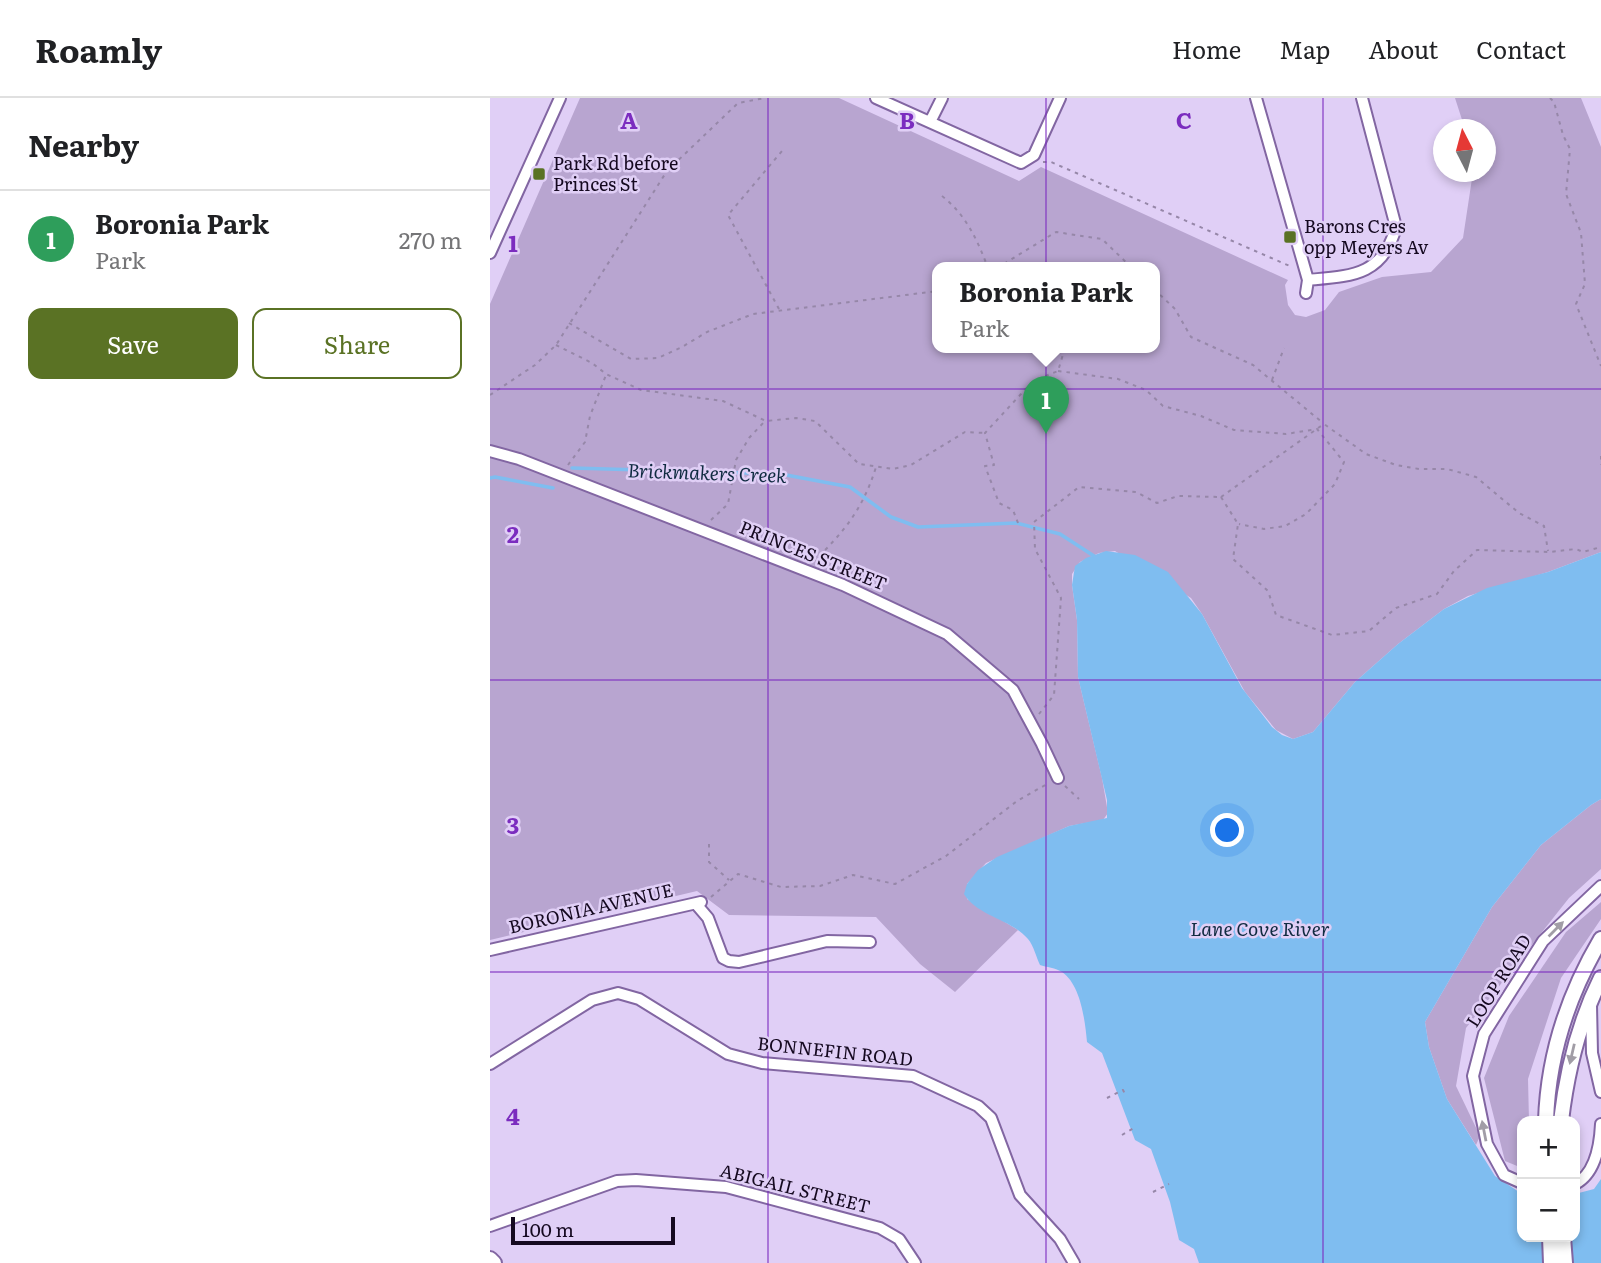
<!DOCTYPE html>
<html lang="en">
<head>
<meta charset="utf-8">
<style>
  body { margin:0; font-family:Literata,serif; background:#f2f2f2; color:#202124 }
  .controls { position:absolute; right:21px; bottom:21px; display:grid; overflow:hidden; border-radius:14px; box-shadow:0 4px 10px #0003 }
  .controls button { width:63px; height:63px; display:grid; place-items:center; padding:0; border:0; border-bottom:2px solid #e0e0e0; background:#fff; color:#202124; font:35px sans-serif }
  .compass { position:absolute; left:943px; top:21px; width:63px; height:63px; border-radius:50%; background:#fff; box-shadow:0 4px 10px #0003; rotate:354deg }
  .scale { position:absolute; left:21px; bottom:18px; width:164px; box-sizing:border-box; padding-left:7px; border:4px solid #150920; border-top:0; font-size:19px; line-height:24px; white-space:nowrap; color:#150920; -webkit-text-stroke:5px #e0cff6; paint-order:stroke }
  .you { position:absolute; left:738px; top:733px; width:24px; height:24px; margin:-18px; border:5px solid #fff; border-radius:50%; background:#1a73e8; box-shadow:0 0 0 10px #1a73e833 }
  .badge { display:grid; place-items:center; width:46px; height:46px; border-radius:50%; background:#5a7224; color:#fff; font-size:23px; font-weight:700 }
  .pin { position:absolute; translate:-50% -58px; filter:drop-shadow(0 2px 4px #0008) }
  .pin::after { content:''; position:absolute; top:37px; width:24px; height:21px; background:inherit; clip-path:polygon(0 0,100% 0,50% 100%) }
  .popup { position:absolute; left:442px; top:164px; width:228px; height:91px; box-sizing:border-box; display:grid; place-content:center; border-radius:14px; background:#fff; filter:drop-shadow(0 2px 5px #0005); font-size:23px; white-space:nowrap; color:#757577 }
  .popup b { font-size:26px; color:#202124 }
  .popup::after { content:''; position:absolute; left:50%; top:100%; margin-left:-14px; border:14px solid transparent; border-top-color:#fff }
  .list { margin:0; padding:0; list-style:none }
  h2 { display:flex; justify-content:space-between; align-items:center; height:91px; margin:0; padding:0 28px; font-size:30px }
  h2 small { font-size:23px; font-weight:400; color:#757577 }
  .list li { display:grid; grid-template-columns:46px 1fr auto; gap:21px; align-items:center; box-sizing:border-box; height:98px; padding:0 28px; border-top:2px solid #e0e0e0 }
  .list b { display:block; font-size:26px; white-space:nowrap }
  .list p { margin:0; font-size:23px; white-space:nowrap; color:#757577 }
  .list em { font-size:23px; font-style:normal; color:#757577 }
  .actions { display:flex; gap:14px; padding:21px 28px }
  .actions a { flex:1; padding:16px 0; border:2px solid #5a7224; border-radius:14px; text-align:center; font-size:24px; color:#5a7224 }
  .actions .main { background:#5a7224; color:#fff }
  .map { position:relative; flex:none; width:1111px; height:1165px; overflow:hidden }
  header { display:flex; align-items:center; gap:42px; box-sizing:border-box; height:98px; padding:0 35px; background:#fff; border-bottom:2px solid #e0e0e0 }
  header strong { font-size:33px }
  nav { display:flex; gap:38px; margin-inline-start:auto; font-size:24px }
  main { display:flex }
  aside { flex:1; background:#fff }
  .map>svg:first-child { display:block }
</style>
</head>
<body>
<header>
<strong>Roamly</strong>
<nav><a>Home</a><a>Map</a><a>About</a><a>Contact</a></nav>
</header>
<main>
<aside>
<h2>Nearby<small></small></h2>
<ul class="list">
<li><span class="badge" style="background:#2e9e5b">1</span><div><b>Boronia Park</b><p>Park</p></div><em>270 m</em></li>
</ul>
<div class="actions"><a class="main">Save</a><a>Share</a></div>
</aside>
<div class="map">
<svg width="1111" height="1165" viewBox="0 0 1111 1165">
  <rect width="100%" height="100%" fill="#e0cff6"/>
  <path fill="#b8a5d0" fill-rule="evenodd" d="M90,0H349L529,83L551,69L798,182L795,187L798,207L805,217L816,219L835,212L849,194L892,179L941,174L973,140L983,74H996V32L975,31L965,0H1091L1111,49V454L1058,474L978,498L954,511L908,546L865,584L823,634L803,641L786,632L755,594L712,516L701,500L625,453L609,455L590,464L582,476V487L587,522L588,579L612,680L618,715L613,722L579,728L496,765L477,786V801L528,832L465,894L430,866L386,819L239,817L207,793L0,842V206ZM448,170H664V250H448Z
    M1111,701V771L1079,800L976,930L966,988L990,1038L986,1047L957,1001L939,949L935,924L1002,809L1051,747L1101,707Z
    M1111,804V821L1071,880L1038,981L1039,1023H1032V1070L1015,1063L994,980L1019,918L1076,834Z"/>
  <path fill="#7fbdf0" d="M616,453L645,457L678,474L712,516L752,590L782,629L792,637L803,641L823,634L865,584L908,546L954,511L997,490L1058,474L1111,454V701L1101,707L1051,747L1002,809L935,924L939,949L957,1001L1005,1078L1032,1096V1139H1085V1096L1104,1091L1111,1081V1165H709L704,1151L689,1142L680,1104L661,1051L645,1042L612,955L597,944C595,923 591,887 572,874C566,870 556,869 550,867C546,859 544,848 538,841C521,821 487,818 474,796L477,786L488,772L507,759L579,728L617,720V702L588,579L587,522L582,487L585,468L596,460Z"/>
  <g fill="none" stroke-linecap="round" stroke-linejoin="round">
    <path stroke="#7fbdf0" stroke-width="3.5" d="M82,370L291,376L360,389L401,419L428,429L526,425L570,436L604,458
      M0,380L5,379L63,390"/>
    <defs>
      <path id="minor" d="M386,0L531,65L544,57L570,0
        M766,0L818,182L816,195
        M440,24L452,0
        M0,155L70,0
        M818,182C861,178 893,178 906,129L872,0
        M0,353L29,361L353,487L457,536L523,592L552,646L568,680
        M206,806L218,820L233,860L239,863L249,864L337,843L380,844
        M0,852L211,804
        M1101,907L1102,955L1111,994
        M0,966L102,902L128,895L149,901L238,956L272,965L423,978L488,1008L501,1020L530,1097L570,1141L584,1165
        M1032,1085L1014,1077L997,1046L983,978L994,936L1053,843L1111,788
        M1085,1086C1105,1076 1110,1047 1111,1026
        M0,1128L127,1083L146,1082L236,1089L390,1130L409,1141L425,1165"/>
      <path id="major" d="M1056,1023C1058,958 1078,897 1111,841
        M1071,1023C1077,972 1088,926 1111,880
        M1060,1139L1061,1165
        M1073,1139L1075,1165
        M0,1161L4,1165"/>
    </defs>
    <use href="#minor" stroke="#8266a2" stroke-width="14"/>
    <use href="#major" stroke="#8266a2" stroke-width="18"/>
    <path stroke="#9687a8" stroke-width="2" stroke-dasharray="3.5 5" stroke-linecap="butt" d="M1060,0L1064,4L1073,37L1080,51L1076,96L1091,135L1095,186L1086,206L1111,268
      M553,64H561L802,169
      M452,98C476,117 487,141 498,170
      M507,170L566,134L612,141L642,170
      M664,191L685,211L701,239L763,267L833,325
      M289,211L238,117L292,53
      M79,225L141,261L168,260L192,249L217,234L263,216L448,193
      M66,247L102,265L116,276L151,292L233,303L276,323L306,320L325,323L369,366L403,371L421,367L475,334L495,335
      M568,273L628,281L656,292L673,308L711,318L744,332L796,336L827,331L854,364L845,386L816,416L795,428L774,431L749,426
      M782,282L794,250
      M0,297L45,267L66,247L177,73L248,5L275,0
      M828,330L834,326L876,356L906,367L929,371H957L986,379L1029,415L1054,428L1058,453
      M1111,358V367
      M78,367L95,344L100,318L116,277
      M731,399L748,426L743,461L778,493L786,517L842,537L879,533L906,510L947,496L964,473L987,452L1059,454L1086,451L1093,454L1111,449
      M731,399L824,333
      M221,422L238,406L246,362L259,340L275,323
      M528,425L523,412L509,405L495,368L504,367L495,335L543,283L568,273L575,250
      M323,464C354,434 373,411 386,369
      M549,616L564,597L571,500L545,451L544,424L589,389L646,394L667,405L688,398L731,399
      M575,688L589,701
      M219,746V764L239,782
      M221,799L248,776L291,789L330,788L363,777L405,786L456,758L527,703L557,686
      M617,1000L633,992L635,996
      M632,1037L644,1030
      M663,1094L679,1086"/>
    <use href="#minor" stroke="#fff" stroke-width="10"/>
    <use href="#major" stroke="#fff" stroke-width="14"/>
  </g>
  <defs><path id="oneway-solid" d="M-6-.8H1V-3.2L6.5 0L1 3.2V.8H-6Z" transform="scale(1.75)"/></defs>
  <g fill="#a19da6">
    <use href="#oneway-solid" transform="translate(1066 831) rotate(-45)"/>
    <use href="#oneway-solid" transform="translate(1082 956) rotate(103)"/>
    <use href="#oneway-solid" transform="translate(994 1033) rotate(-101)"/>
  </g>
  <path fill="none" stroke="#7b2cbf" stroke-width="2" stroke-opacity="0.55" d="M278,0V1165M556,0V1165M833,0V1165M0,291H1111M0,582H1111M0,874H1111"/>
  <g fill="#5a7224" stroke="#e0cff6" stroke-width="2.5">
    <rect x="42" y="69" width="14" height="14" rx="3.5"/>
    <rect x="793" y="132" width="14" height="14" rx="3.5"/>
  </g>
  <g text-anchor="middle" stroke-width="5" stroke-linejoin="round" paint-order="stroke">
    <g font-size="18" fill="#150920" stroke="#e0cff6" text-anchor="start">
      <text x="63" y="72">Park Rd before<tspan x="63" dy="21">Princes St</tspan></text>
      <text x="814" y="135">Barons Cres<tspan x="814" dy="21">opp Meyers Av</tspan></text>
    </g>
    <g font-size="18" fill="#150920" stroke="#e0cff6">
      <text transform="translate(323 458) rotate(22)" y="6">PRINCES STREET</text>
      <text transform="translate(101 811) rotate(-13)" y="6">BORONIA AVENUE</text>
      <text transform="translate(1009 883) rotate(-58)" y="6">LOOP ROAD</text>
      <text transform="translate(345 954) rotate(6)" y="6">BONNEFIN ROAD</text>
      <text transform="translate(305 1091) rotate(14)" y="6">ABIGAIL STREET</text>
    </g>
    <g font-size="19" font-style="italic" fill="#102b41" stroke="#e0cff6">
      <text transform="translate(217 375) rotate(2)" y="7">Brickmakers Creek</text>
      <text x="770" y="838">Lane Cove River</text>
    </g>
  </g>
  <g font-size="23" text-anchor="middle" font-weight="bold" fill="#7b2cbf" stroke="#e0cff6" stroke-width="5" stroke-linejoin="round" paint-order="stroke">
    <text x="139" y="31">A</text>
    <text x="417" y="31">B</text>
    <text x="694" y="31">C</text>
    <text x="23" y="154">1</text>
    <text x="23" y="445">2</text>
    <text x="23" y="736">3</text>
    <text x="23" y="1027">4</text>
  </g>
</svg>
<div class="controls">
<button>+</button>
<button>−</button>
</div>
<svg class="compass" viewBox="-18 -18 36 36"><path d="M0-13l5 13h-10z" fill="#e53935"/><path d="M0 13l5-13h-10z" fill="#757577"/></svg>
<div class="scale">100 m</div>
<div class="you"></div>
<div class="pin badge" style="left:556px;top:336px;background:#2e9e5b">1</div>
<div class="popup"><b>Boronia Park</b>Park</div>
</div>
</main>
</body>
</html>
